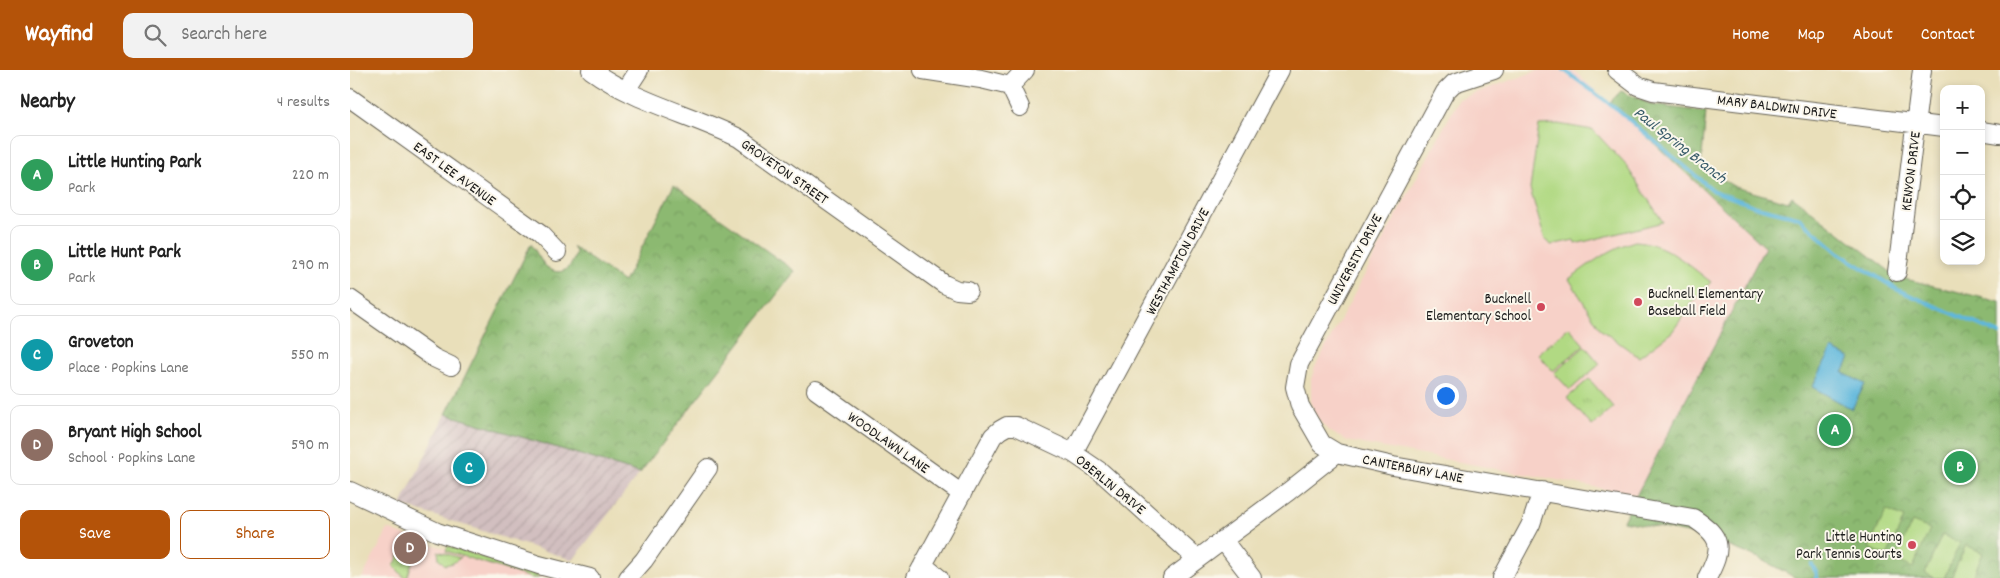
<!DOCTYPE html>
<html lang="en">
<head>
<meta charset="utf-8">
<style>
  body { margin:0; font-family:Dekko,sans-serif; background:#f2f2f2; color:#222 }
  .controls { position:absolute; right:15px; top:15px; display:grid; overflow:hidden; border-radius:10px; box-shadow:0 2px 8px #0003 }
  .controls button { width:45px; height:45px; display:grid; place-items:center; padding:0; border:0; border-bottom:1px solid #e0e0e0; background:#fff; color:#222; font:25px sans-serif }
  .you { position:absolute; left:1095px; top:325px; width:18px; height:18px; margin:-12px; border:4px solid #fff; border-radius:50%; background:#1a73e8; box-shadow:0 0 0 8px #1a73e833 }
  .badge { display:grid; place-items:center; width:32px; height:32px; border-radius:50%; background:#b45309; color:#fff; font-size:16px; font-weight:700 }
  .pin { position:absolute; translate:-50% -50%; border:2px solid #fff; box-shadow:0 1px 5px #0006 }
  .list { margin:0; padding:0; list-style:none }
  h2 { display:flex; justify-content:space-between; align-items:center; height:65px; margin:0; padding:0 20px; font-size:21px }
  h2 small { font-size:16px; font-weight:400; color:#767676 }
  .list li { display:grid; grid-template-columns:32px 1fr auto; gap:15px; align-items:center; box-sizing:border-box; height:80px; margin:0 10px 10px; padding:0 10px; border:1px solid #e0e0e0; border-radius:10px }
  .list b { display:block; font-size:19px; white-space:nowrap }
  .list p { margin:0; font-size:16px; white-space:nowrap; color:#767676 }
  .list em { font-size:16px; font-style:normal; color:#767676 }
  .actions { display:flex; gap:10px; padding:15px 20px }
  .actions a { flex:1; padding:11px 0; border:1px solid #b45309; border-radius:10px; text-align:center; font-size:18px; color:#b45309 }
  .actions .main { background:#b45309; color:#fff }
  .icon { flex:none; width:28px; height:28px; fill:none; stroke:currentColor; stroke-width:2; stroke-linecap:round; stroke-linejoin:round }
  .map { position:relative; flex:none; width:1650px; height:508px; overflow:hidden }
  header { display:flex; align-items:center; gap:30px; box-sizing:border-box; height:70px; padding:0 25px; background:#b45309; color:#fff }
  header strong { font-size:24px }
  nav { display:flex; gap:28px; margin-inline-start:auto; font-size:18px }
  .search { width:350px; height:45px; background:#f2f2f2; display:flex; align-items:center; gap:12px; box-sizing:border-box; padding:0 18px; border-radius:10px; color:#767676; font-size:19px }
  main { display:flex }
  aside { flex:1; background:#fff }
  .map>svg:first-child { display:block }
</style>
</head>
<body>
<header>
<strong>Wayfind</strong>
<div class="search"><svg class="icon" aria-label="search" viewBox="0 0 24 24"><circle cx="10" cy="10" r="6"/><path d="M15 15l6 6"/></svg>Search here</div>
<nav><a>Home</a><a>Map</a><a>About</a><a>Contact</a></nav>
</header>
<main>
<aside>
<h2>Nearby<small>4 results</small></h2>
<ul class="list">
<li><span class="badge" style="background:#2e9e5b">A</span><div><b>Little Hunting Park</b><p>Park</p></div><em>220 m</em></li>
<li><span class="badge" style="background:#2e9e5b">B</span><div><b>Little Hunt Park</b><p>Park</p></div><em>290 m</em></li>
<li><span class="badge" style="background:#0f9aa8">C</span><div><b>Groveton</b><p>Place · Popkins Lane</p></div><em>550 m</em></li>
<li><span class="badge" style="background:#8d6e63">D</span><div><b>Bryant High School</b><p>School · Popkins Lane</p></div><em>590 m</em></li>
</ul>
<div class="actions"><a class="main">Save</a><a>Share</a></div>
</aside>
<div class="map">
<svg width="1650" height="508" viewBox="0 0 1650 508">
  <defs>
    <pattern id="industrial-furrows" width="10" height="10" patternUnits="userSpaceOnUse" patternTransform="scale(1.25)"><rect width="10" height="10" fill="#d2bfc0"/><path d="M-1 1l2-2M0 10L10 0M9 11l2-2" fill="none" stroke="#b4a4a4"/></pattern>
    <pattern id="grass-tufts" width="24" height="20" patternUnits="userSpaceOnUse" patternTransform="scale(1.25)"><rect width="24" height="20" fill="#b1d983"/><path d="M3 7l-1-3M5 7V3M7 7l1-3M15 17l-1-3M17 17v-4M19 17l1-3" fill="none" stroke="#98ba71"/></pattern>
    <pattern id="forest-crowns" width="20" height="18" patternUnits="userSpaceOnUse" patternTransform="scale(1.25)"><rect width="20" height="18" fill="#8cb971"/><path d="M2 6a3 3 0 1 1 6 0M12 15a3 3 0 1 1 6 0" fill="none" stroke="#789e61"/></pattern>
  </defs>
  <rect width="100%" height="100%" fill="#fbf7ec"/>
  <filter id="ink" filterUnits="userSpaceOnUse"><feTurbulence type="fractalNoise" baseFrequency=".02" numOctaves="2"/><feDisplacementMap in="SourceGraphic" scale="10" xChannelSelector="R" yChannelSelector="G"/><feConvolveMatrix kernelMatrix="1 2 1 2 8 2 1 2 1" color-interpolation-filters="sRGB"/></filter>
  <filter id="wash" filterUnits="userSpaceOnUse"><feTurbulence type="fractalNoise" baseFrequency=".0096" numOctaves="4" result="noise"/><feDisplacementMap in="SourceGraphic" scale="20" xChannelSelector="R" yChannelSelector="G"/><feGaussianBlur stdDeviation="1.12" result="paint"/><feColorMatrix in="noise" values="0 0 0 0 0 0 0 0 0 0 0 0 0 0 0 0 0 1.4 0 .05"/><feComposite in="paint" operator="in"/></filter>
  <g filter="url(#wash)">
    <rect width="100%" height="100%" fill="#e9dfba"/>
    <path fill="#f7d1c8" d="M1189,0H1223L1415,177L1287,425L997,371L979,361L973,355L964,343L961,333V309L965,297L1109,29Z
      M38,459L67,470L194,508H12Z"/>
    <path fill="url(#industrial-furrows)" d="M96,344L290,403L223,490L51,435Z"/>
    <path fill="url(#grass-tufts)" stroke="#667a50" d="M1239,309L1264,337L1242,356L1217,328Z
      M61,466L67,470L68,475L57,508H55L44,496L58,468Z
      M98,476L187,505L189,508H182L96,481Z
      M88,481L110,488L103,493L95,495L89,489Z"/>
    <path fill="url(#forest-crowns)" stroke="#546a46" d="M1271,21L1302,35L1356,42L1351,97L1385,117L1438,132L1442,126L1547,207L1650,232V508H1446L1409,488L1349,465L1273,451L1415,177L1260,32Z
      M324,115L445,201L290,403L96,344L181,174C185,180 189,188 194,194C208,210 223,199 226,182L223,177L274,212Z"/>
    <path fill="#b1d983" stroke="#667a50" d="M1208,54L1243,60L1275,94L1313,152L1225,174L1224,170L1201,175L1195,170L1180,119L1189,55Z
      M1285,171C1316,173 1337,194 1361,212L1346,228L1322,262L1289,287L1251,260L1219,209C1240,194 1260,178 1285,171Z
      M1219,257L1234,275L1203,301L1188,284Z
      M1235,276L1250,294L1220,320L1204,303Z
      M1536,440L1554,448L1537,486L1519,478Z
      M1562,452L1580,459L1563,498L1545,490Z
      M1592,465L1610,473L1594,508H1585L1575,503Z
      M1616,475L1633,483L1622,508H1601Z"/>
    <path fill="#5fb7dc" stroke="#3e6a7c" d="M1482,279L1500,288L1493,303L1515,314L1502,339L1462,317Z"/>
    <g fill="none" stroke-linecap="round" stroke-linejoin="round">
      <path stroke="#5fb7dc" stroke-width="4" d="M1214,0L1265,38L1364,121L1407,137L1448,147L1490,184L1548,220L1650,264
        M1462,495L1467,504L1466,508"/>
    </g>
  </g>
  <g filter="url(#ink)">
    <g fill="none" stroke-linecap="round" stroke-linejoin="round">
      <defs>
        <path id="minor" d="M241,0C285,32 340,44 389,68L594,214L607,220L618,221
          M573,0L631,9L660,16
          M1144,0L1104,13L1095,22L949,294L945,317L950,336L972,374L987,383L1043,396L1343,448C1373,467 1373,478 1357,508
          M1267,0L1288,16L1303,21L1594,57
          M660,16L670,37
          M660,16L675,0
          M276,20L289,0
          M0,28L190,164L207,182
          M1631,61L1650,64
          M1547,202L1572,0
          M0,229L84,288L101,296
          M466,320L612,424
          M723,383L930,0
          M0,421L87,462L189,495L240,508
          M873,470L902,508
          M573,495L589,508
          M278,508L294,490L358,398
          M566,508L643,366L650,360L657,356H666L723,383L751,402L847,489
          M822,508L939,421L987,383
          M1152,508L1181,454L1192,421"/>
      </defs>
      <use href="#minor" stroke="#646053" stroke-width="20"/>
      <use href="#minor" stroke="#fff" stroke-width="18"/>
    </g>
  </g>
  <g fill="#d1495b" stroke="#fbf7ec" stroke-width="2">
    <circle cx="1288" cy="232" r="5"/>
    <circle cx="1191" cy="237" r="5"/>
    <circle cx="1562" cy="475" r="5"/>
  </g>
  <g text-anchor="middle" stroke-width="4" stroke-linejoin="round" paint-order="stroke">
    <g font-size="15" fill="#1c1c1c" stroke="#fbf7ec">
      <text transform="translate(1427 36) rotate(7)" y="5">MARY BALDWIN DRIVE</text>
      <text transform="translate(435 101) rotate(35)" y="5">GROVETON STREET</text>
      <text transform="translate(1560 101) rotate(-83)" y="5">KENYON DRIVE</text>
      <text transform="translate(105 103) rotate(36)" y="5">EAST LEE AVENUE</text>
      <text transform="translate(1004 189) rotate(-62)" y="5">UNIVERSITY DRIVE</text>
      <text transform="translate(827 191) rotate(-62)" y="5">WESTHAMPTON DRIVE</text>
      <text transform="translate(539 372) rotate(35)" y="5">WOODLAWN LANE</text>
      <text transform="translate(1063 398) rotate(11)" y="5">CANTERBURY LANE</text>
      <text transform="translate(761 414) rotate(39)" y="5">OBERLIN DRIVE</text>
    </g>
    <g font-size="15" fill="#1c1c1c" stroke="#fbf7ec" text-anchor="end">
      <text x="1298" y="228" text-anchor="start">Bucknell Elementary<tspan x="1298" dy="17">Baseball Field</tspan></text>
      <text x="1181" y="233">Bucknell<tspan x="1181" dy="17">Elementary School</tspan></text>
      <text x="1552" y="471">Little Hunting<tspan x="1552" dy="17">Park Tennis Courts</tspan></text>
    </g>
    <g font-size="16" font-style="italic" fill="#375a69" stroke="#fbf7ec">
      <text transform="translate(1331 74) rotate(38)" y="6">Paul Spring Branch</text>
    </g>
  </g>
</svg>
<div class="controls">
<button>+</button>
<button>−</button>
<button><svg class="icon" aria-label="locate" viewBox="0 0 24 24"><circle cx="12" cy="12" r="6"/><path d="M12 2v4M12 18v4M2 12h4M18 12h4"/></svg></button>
<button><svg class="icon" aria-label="layers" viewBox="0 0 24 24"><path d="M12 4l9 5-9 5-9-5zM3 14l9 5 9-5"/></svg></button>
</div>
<div class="you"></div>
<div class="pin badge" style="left:1485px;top:360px;background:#2e9e5b">A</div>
<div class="pin badge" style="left:1610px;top:397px;background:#2e9e5b">B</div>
<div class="pin badge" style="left:119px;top:398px;background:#0f9aa8">C</div>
<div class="pin badge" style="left:60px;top:478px;background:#8d6e63">D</div>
</div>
</main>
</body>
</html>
